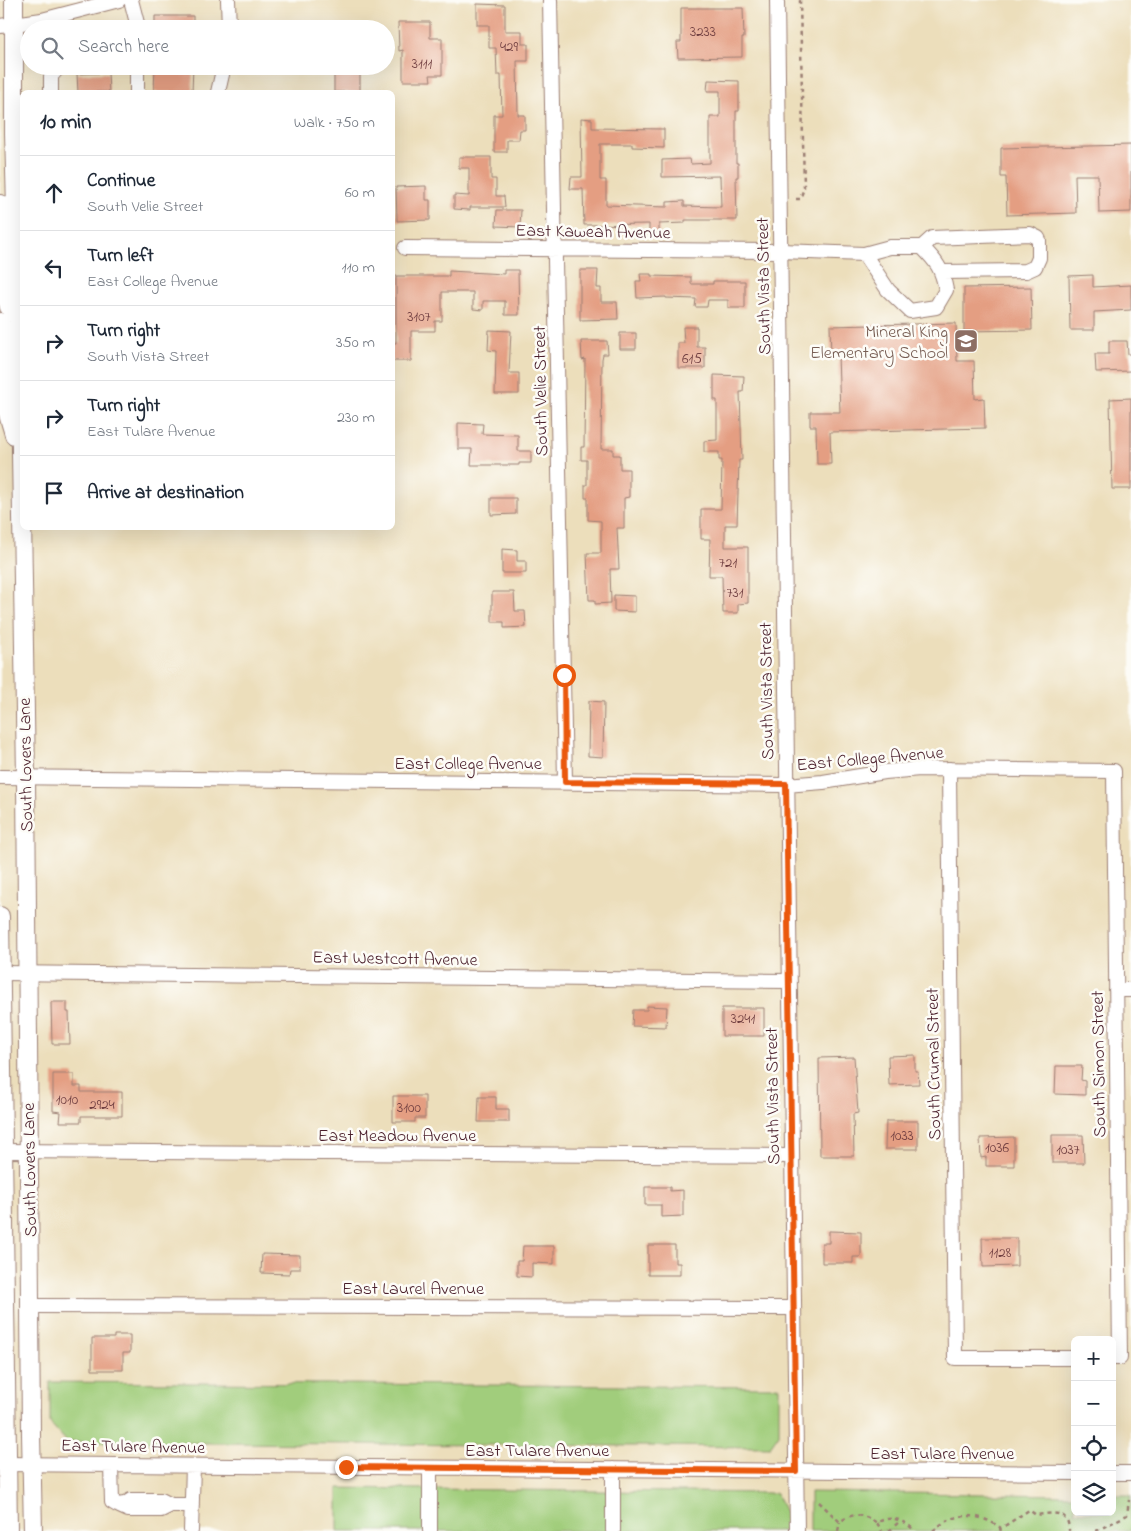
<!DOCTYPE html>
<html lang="en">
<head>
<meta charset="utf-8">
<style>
  body { margin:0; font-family:"Indie Flower",sans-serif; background:#f6f6f7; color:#1f2937 }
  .controls { position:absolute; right:15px; bottom:15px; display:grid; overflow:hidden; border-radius:8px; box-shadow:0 5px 20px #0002 }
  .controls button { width:45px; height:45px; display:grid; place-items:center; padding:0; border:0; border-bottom:1px solid #e0e1e3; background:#fff; color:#1f2937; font:25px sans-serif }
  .stop { position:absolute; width:15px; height:15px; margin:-11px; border:4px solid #ea580c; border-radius:50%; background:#fff }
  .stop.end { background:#ea580c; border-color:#fff; box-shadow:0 1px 5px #0008 }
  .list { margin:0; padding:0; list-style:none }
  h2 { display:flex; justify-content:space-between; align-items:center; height:65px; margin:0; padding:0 20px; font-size:21px }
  h2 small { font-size:16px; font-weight:400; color:#747a83 }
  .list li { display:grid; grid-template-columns:32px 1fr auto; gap:15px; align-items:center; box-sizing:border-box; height:75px; padding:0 20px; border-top:1px solid #e0e1e3 }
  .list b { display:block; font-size:19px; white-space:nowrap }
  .list p { margin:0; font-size:16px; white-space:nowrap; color:#747a83 }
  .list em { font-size:16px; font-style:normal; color:#747a83 }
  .icon { flex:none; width:28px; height:28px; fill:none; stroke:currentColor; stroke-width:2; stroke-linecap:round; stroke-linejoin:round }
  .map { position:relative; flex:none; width:1131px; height:1531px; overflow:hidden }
  .search { position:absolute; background:#fff; box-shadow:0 5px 20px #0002; left:20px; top:20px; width:375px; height:55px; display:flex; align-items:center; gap:12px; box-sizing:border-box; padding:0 18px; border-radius:28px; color:#747a83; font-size:19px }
  .panel { position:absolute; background:#fff; box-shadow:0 5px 20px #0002; left:20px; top:90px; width:375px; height:440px; border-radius:8px }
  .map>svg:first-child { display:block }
</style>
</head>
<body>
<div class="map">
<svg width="1131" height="1531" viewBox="0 0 1131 1531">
  <rect width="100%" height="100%" fill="#fdfcf7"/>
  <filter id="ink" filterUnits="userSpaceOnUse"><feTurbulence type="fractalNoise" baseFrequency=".02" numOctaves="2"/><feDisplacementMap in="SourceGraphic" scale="10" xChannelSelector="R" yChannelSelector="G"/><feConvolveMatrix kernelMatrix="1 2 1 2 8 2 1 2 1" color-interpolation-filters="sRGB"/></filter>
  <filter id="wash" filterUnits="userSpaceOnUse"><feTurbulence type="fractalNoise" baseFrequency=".0096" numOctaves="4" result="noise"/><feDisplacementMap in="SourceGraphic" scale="20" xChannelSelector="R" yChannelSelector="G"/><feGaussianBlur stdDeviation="1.12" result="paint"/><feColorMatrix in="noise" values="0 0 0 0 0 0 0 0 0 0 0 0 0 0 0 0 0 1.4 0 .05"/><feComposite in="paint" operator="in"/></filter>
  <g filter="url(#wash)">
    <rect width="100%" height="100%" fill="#ecdebb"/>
    <path fill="#a1cd7b" stroke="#767653" d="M50,1382L779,1387V1434L770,1447L67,1442L50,1423Z
      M338,1488L776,1493L789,1521L790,1531H338Z
      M810,1492L1075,1495V1512H1112V1495H1131V1531H810Z"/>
    <g id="blocks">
      <path fill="#e49e82" d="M477,4L505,5V31H522V44H528V61H517L518,115H525V130H520L519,140H507V152H494V115H502L501,75H497L496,48H489V25H477Z
        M681,8H743L744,38H742V57L678,58L677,42H681Z
        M155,16H193V29H155Z
        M398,22H430V38H442V75H430L431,81H403V50L399,51Z
        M155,66H193L192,92H154Z
        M334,66H360V92H334Z
        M108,73L109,92H78L77,74Z
        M708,80L739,81V111H736V163H738V177H736L737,220H685V223L659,224V235H649V224L584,225L583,189H570L571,177H582L581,118L592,119V128L664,129V148L632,147V144H600V180H606V205L667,207V202L684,201V206L721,207L720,176L662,177V160L690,159L691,164L710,163V117H720V91H707Z
        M1131,145V212L1099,213L1098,175H1075L1076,213L1007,215L1006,177H1001V148Z
        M459,157H491V179H496V196H504L505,207H470V210L454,209V195L469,196V168H459Z
        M426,186V200H430V220L397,221L396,187Z
        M497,210H521L520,227L496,226Z
        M504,270H518L519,315H505V301H483V310L473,309V292H442V321H435V331H411V361H392V343H396V276H449V271L504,274Z
        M580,270H598L597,288H601V302H617L618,319L580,320Z
        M640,274H651V276L691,277V284H713V281H745V308H728V300H708L707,307H695L696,299L666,298V297L637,298L636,281H641Z
        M1093,275V287L1131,285V310L1094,312V330H1070L1069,276Z
        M1031,287L1032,330L964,331V288Z
        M956,323L957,361H974L975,399L984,398L985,428L830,432L831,464H817L816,426H810V412H840L838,355H831L830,326Z
        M683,327H697V347H705V368H678V343H684Z
        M489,330L511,331L509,373H519V394H495L496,351L488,350Z
        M620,333H636V349H620Z
        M581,341H607L608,354H603L602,359L601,449H613V455H620V469H629V497L624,498V528H617L619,569H610L611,603L595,604V600H589L587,553H601V521L588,520V498H585V485H587V460H581V447H584L585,359L582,360Z
        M1109,341H1127L1128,354H1131V371L1096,372L1095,354H1109Z
        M714,375L744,376L743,392H740L742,460H739L737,525H725V547H748V603L738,604V613H723L722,576H709L710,539H701V509H721L722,460H719V452H704V441L717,440V400H714Z
        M1131,398V489H1112L1110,399Z
        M458,423L483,424L482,434L518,435V451H531V463H519V465H471L472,449H458Z
        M491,498H516V514L491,515Z
        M502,549L517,550V561H526V573H502Z
        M492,592H514L515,611H525L526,627L504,628V622H492Z
        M614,595L635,596V612L614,611Z
        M589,701L604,702L603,757L588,756Z
        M51,1002H67V1012H69L70,1044H52Z
        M647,1006L667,1007L666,1027L632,1026L633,1010H647Z
        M722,1008H764V1036H722Z
        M915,1055V1071H918L919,1084L889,1085L888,1056Z
        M854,1057L858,1113L853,1114L854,1156H820L819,1058Z
        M1056,1066H1082L1081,1080L1085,1081V1095L1055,1094Z
        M53,1074H74V1086H81V1092H122V1116H81V1122H60L61,1112L53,1111Z
        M393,1096H425V1118H415V1122H393Z
        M479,1097H496V1109H509V1122H478Z
        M886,1121H918V1149H885Z
        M1052,1135H1083L1084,1163H1052Z
        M1014,1137V1166H986V1157L981,1158L980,1138Z
        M645,1187H670V1191L683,1190V1216L661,1217V1205H645Z
        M829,1231L861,1232V1257H853V1263H822V1243H829Z
        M982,1238H1017V1266L983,1267Z
        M648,1245H675V1263H680V1275H648Z
        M523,1246H554V1264L532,1263V1277L517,1276V1261H522Z
        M262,1254L300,1255V1269H290L289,1274L261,1273Z
        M114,1335H130V1353H123V1370H92V1338H114Z"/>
    </g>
  </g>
  <g filter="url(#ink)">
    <use href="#blocks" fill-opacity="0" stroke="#9b7e73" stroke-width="1"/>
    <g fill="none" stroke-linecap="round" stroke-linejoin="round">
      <defs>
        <path id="minor" d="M131,0L137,23V29
          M228,0L229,29
          M550,0L565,782
          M777,0L797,1531
          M0,26L42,20L119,0
          M137,66V92
          M51,92V76L60,66
          M218,92L224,66
          M922,247L932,238L1030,234L1038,238L1039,240V258L1035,267L1026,271L942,272
          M405,248L781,251L864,254L890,247H922C937,262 942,269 946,290L936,307L910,311L888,290L864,254
          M949,769L955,1358H1075
          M0,777L786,785L823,782L885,772L920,769L1114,771L1120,1358H1112
          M0,973L790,981
          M1116,990H1131
          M3,1151L791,1156
          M31,1306L794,1308
          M0,1464L1075,1473
          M111,1465L112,1502L117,1505L125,1504L131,1500H161L171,1505H192
          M430,1468V1531
          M613,1469V1531
          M1112,1473H1131
          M117,1505L128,1510H161L171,1505
          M191,1531L193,1466"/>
        <path id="major" d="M14,0V133L19,319L26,779L31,1434L33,1531
          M0,204L2,205L6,295L9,307L19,318
          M0,322C10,337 6,388 7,408C8,417 12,426 14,435
          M0,916L8,1531"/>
      </defs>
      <use href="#minor" stroke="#9b7e73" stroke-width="16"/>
      <use href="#major" stroke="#9b7e73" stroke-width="20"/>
      <path stroke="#9b7e73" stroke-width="2.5" stroke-dasharray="4 4" stroke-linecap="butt" d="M796,199H800L804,188L800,0
        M819,1502L840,1522C852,1512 864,1514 877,1523C891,1514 904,1520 915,1531
        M877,1523L882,1531
        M838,1531L840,1522
        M889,1531L900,1521
        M933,1531C955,1511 978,1512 1001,1528
        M1001,1531L1000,1529L1029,1510L1036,1515C1052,1513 1069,1509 1069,1531
        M1096,1531L1127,1515L1129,1500"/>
      <use href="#minor" stroke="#fff" stroke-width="14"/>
      <use href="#major" stroke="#fff" stroke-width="18"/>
    </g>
  </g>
  <g fill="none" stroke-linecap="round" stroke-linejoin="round" filter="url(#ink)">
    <path stroke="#ea580c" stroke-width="6" d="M346,1467L796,1471L786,784L565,782L564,675"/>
  </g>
  <defs>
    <symbol id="school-square" viewBox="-11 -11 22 22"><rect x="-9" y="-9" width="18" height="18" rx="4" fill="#8d6e63" stroke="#fdfcf7"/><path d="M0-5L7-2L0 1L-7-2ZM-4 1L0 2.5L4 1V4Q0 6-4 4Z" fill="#fff"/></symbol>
  </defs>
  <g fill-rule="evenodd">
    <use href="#school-square" x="952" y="327" width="28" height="28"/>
  </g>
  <g text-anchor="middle" stroke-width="5" stroke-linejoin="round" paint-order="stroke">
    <g font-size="15" fill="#703f41">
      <text x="703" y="36">3233</text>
      <text x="509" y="51">429</text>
      <text x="422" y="68">3111</text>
      <text x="419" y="321">3107</text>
      <text x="692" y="363">615</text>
      <text x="728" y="567">721</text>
      <text x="735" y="597">731</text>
      <text x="743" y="1023">3241</text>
      <text x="67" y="1104">1010</text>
      <text x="102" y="1109">2924</text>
      <text x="409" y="1112">3100</text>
      <text x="902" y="1140">1033</text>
      <text x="997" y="1152">1036</text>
      <text x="1068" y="1154">1037</text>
      <text x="1000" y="1257">1128</text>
    </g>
    <g font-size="18" fill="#4a1f2b" stroke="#fdfcf7">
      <text transform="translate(593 231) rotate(1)" y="6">East Kaweah Avenue</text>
      <text transform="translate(763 286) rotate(-91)" y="6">South Vista Street</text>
      <text transform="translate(540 391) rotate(-91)" y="6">South Velie Street</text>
      <text transform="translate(766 691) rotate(-91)" y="6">South Vista Street</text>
      <text transform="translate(870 758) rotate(-5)" y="6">East College Avenue</text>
      <text x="468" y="769">East College Avenue</text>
      <text transform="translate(25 765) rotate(-91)" y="6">South Lovers Lane</text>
      <text transform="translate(395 958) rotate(1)" y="6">East Westcott Avenue</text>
      <text transform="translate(933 1064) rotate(-91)" y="6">South Crumal Street</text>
      <text transform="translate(1098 1064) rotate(-91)" y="6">South Simon Street</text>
      <text transform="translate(772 1096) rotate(-91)" y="6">South Vista Street</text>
      <text x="397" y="1141">East Meadow Avenue</text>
      <text transform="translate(29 1170) rotate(-91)" y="6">South Lovers Lane</text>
      <text x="413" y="1294">East Laurel Avenue</text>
      <text transform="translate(133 1446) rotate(1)" y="6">East Tulare Avenue</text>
      <text x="537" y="1456">East Tulare Avenue</text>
      <text x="942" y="1459">East Tulare Avenue</text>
    </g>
    <g font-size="18" fill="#785e54" stroke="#fdfcf7" text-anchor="end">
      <text x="948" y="337">Mineral King<tspan x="948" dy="21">Elementary School</tspan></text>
    </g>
  </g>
</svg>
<div class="controls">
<button>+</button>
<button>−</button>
<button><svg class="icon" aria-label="locate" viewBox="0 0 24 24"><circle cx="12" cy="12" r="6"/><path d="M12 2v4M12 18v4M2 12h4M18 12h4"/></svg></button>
<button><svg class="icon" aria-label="layers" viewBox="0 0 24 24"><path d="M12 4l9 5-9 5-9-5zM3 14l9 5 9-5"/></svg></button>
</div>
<div class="stop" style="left:564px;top:675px"></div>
<div class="stop end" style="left:346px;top:1467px"></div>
<div class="search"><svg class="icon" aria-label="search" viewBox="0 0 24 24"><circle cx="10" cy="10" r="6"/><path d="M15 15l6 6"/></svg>Search here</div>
<section class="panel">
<h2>10 min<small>Walk · 750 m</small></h2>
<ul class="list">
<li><svg class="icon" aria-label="ahead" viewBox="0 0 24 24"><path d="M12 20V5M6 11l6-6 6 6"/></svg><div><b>Continue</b><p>South Velie Street</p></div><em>60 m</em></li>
<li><svg class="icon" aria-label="left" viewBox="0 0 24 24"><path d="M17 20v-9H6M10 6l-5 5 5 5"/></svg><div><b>Turn left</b><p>East College Avenue</p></div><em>110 m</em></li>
<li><svg class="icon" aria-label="right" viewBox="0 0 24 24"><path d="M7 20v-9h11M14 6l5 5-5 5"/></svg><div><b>Turn right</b><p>South Vista Street</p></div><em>350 m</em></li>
<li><svg class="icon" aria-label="right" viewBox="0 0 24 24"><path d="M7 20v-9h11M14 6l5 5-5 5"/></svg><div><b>Turn right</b><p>East Tulare Avenue</p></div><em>230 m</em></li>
<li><svg class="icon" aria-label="arrive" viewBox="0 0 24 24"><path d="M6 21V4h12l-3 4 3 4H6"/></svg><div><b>Arrive at destination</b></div></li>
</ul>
</section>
</div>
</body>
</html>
